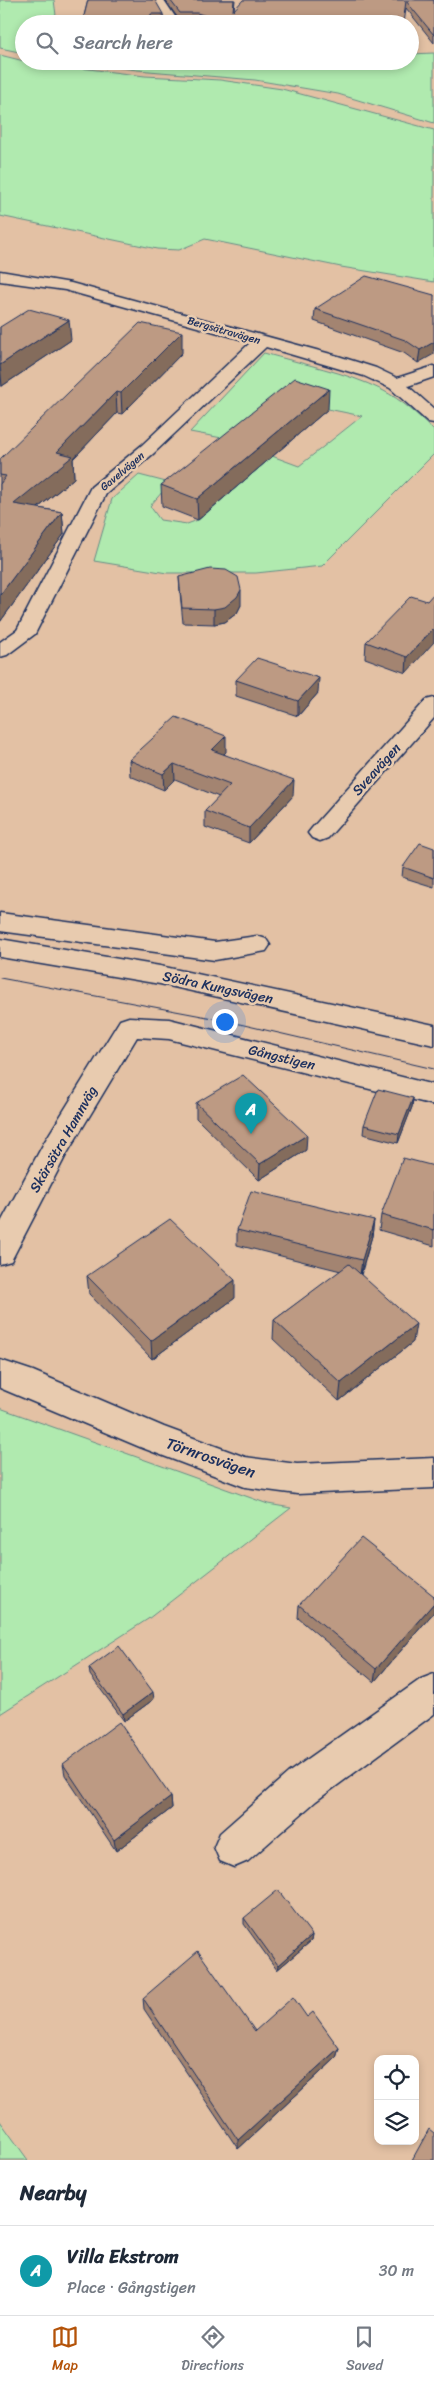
<!DOCTYPE html>
<html lang="en">
<head>
<meta charset="utf-8">
<style>
  body { margin:0; font-family:Sriracha,sans-serif; background:#f2f2f3; color:#1f2937 }
  .controls { position:absolute; right:15px; bottom:15px; display:grid; overflow:hidden; border-radius:10px; box-shadow:0 2px 8px #0003 }
  .controls button { width:45px; height:45px; display:grid; place-items:center; padding:0; border:0; border-bottom:1px solid #e0e1e3; background:#fff; color:#1f2937; font:25px sans-serif }
  .you { position:absolute; left:224px; top:1021px; width:18px; height:18px; margin:-12px; border:4px solid #fff; border-radius:50%; background:#1a73e8; box-shadow:0 0 0 8px #1a73e833 }
  .badge { display:grid; place-items:center; width:32px; height:32px; border-radius:50%; background:#b45309; color:#fff; font-size:16px; font-weight:700 }
  .pin { position:absolute; translate:-50% -41px; filter:drop-shadow(0 1px 2px #0008) }
  .pin::after { content:''; position:absolute; top:26px; width:18px; height:15px; background:inherit; clip-path:polygon(0 0,100% 0,50% 100%) }
  .list { margin:0; padding:0; list-style:none }
  h2 { display:flex; justify-content:space-between; align-items:center; height:65px; margin:0; padding:0 20px; font-size:21px }
  h2 small { font-size:16px; font-weight:400; color:#747a83 }
  .list li { display:grid; grid-template-columns:32px 1fr auto; gap:15px; align-items:center; box-sizing:border-box; height:90px; padding:0 20px; border-top:1px solid #e0e1e3 }
  .list b { display:block; font-size:19px; white-space:nowrap }
  .list p { margin:0; font-size:16px; white-space:nowrap; color:#747a83 }
  .list em { font-size:16px; font-style:normal; color:#747a83 }
  .icon { flex:none; width:28px; height:28px; fill:none; stroke:currentColor; stroke-width:2; stroke-linecap:round; stroke-linejoin:round }
  .map { position:relative; flex:none; width:434px; height:2160px; overflow:hidden }
  .search { position:absolute; background:#fff; box-shadow:0 2px 8px #0003; left:15px; right:15px; top:15px; height:55px; display:flex; align-items:center; gap:12px; box-sizing:border-box; padding:0 18px; border-radius:28px; color:#747a83; font-size:19px }
  .sheet { height:155px; background:#fff }
  nav { display:flex; justify-content:space-around; align-items:center; box-sizing:border-box; height:70px; border-top:1px solid #e0e1e3; background:#fff; font-size:14px; color:#747a83 }
  nav a { display:grid; justify-items:center; gap:2px }
  nav .on { color:#b45309 }
  .map>svg:first-child { display:block }
</style>
</head>
<body>
<div class="map">
<svg width="434" height="2160" viewBox="0 0 434 2160">
  <rect width="100%" height="100%" fill="#e3c1a4"/>
  <filter id="ink" filterUnits="userSpaceOnUse"><feTurbulence type="fractalNoise" baseFrequency=".02" numOctaves="2"/><feDisplacementMap in="SourceGraphic" scale="10" xChannelSelector="R" yChannelSelector="G"/><feConvolveMatrix kernelMatrix="1 2 1 2 8 2 1 2 1" color-interpolation-filters="sRGB"/></filter>
  <g filter="url(#ink)">
    <path fill="#b0eaaf" stroke="#668c86" d="M0,0H54L57,23L59,24H24V53L0,48Z
      M434,53V123L338,94L255,80L137,70L68,61H410V54Z
      M0,55L24,61L145,76L220,80L282,89L434,130V282L341,267L205,239L179,250L157,249L0,216Z
      M264,353C302,364 346,372 382,390C402,400 418,415 434,430V454L322,566L256,573H167L94,561L112,499L139,475L170,483L150,506L160,520L187,524L198,520L272,456L299,466L362,416L328,409L222,438L190,432Z
      M0,1408L268,1504L291,1508L148,1619L0,1714Z
      M0,2121L28,2160H0Z"/>
    <g fill="none" stroke-linecap="round" stroke-linejoin="round">
      <defs>
        <path id="street" d="M152,0H164L180,24H168Z
          M0,271L71,283L338,356L376,368L397,378L434,366V377L408,386L434,409V423L428,422L390,388L364,376L266,347L154,453L106,494L35,634L7,655L0,657V642L17,630L91,487L142,445L251,342L65,290L0,281Z
          M434,698V718L328,838L320,841L312,838L308,833L312,828L426,700Z
          M0,913L215,942L257,936L266,939L270,945L266,951L215,960L0,931Z
          M129,1017L169,1019L434,1085V1105L169,1039L137,1037L66,1155L11,1261L0,1264V1224L45,1141L120,1020Z
          M0,1360L33,1371L164,1427L245,1457L297,1464L434,1458V1488L297,1494L245,1487L140,1447L0,1388Z
          M434,1674V1714L316,1801L248,1861L234,1867L220,1861L214,1847L220,1833L288,1773L421,1679Z"/>
        <path id="secondary" d="M0,939L160,966L434,1025V1045L160,984L0,957Z"/>
      </defs>
      <use href="#street" stroke="#1b2f5e" stroke-width="3"/>
      <use href="#secondary" stroke="#1b2f5e" stroke-width="3"/>
      <use href="#street" fill="#e8cbaf" fill-rule="evenodd"/>
      <use href="#secondary" fill="#e8cbaf" fill-rule="evenodd"/>
      <path stroke="#1b2f5e" stroke-width="1" d="M0,978L218,1019L434,1069"/>
    </g>
    <path fill="#a38471" stroke="#1b2f5e" d="M88,0L163,14L164,21H152L151,24H83V20Z
      M165,0H235L234,10L434,0V43L406,8L404,24H208L197,20L180,21Z
      M434,295L418,363L404,353L314,321L315,309Z
      M0,327L71,340L2,386H0Z
      M182,353L122,414L117,413L73,459L74,478L38,508L62,512L64,534L0,622V459Z
      M328,409L198,520L162,506L161,485Z
      M179,577L241,605L237,613L225,622L214,624L183,623L180,592Z
      M427,601L406,673L365,658L366,642Z
      M236,680L318,693L298,716L236,696Z
      M226,752L224,754L293,796L249,843L205,827V811L219,797L175,779L164,790L130,776L129,760Z
      M434,848V887L402,877L403,867Z
      M413,1098L412,1107L398,1143L363,1134L364,1125Z
      M196,1103L306,1150L259,1180L196,1118Z
      M434,1166V1246L379,1230L381,1215Z
      M374,1220L372,1236L361,1275L413,1342L339,1401L273,1339L274,1320L341,1271L237,1245V1230Z
      M87,1276L235,1298L152,1359L89,1294Z
      M434,1596V1612L374,1682L298,1618L299,1605Z
      M89,1668L154,1699L124,1721L90,1675Z
      M63,1764L171,1797L172,1808L116,1851L65,1775Z
      M244,1918L312,1935L311,1941L277,1970L244,1924Z
      M143,1998L255,2031L307,2017L339,2048L336,2058L238,2149L144,2009Z"/>
    <path fill="#846c5c" stroke="#1b2f5e" d="M69,320L71,340L2,386L0,365Z
      M182,332V353L122,414L121,393Z
      M434,342V354L418,363L420,350Z
      M329,389L328,409L198,520L197,499Z
      M116,392L117,413L73,459L74,478L16,526L14,504L57,452Z
      M62,512L64,534L0,622V595Z
      M241,590V605L237,613L225,622L214,624V609Z
      M434,628V642L406,673L407,657Z
      M319,678L318,693L298,716V701Z
      M226,736V752L212,765V750Z
      M174,764L175,779L164,790L163,774Z
      M294,780L293,796L249,843V828Z
      M413,1098L412,1107L398,1143L399,1134Z
      M307,1135L306,1150L259,1180L260,1164Z
      M374,1220L372,1236L360,1275L362,1260Z
      M235,1280V1298L152,1359L151,1341Z
      M416,1324L413,1342L339,1401L341,1383Z
      M434,1603V1612L374,1682L376,1669Z
      M153,1692L154,1699L124,1721L123,1714Z
      M171,1797L172,1808L116,1851L114,1840Z
      M312,1935L311,1941L277,1970L278,1965Z
      M339,2048L336,2058L238,2149V2140Z"/>
    <path fill="#bd9a83" stroke="#1b2f5e" d="M88,0H155L163,14H151L150,21L83,20Z
      M170,0H234L233,11L243,0H434V35L406,1L403,24H302V23L299,24H232L197,13H180Z
      M366,276L434,295V342L420,350L405,340L315,309Z
      M29,309L69,320L0,365V327Z
      M140,323L182,332L121,393L116,392L57,452L73,456L14,504L62,512L0,595V484L6,476L0,475V459Z
      M295,378L329,389L197,499L161,485Z
      M210,569L226,570L238,577L241,590L237,597L225,607L214,609L182,608L179,577Z
      M434,593V628L407,657L366,642L411,596L427,601Z
      M257,658L319,678L298,701L236,680Z
      M176,717L226,736L212,750L294,780L249,828L205,811L230,785L174,764L163,774L129,760Z
      M420,843L434,848V878L403,867Z
      M243,1075L307,1135L260,1164L196,1103Z
      M378,1089L413,1098L399,1134L364,1125Z
      M403,1158L434,1166V1230L381,1215Z
      M251,1191L374,1220L362,1260L237,1230Z
      M170,1219L235,1280L151,1341L87,1276Z
      M349,1264L416,1324L341,1383L274,1320Z
      M361,1538L434,1596V1603L376,1669L299,1605Z
      M119,1646L153,1692L123,1714L89,1668Z
      M119,1722L171,1797L114,1840L63,1764Z
      M278,1890L312,1935L278,1965L244,1918Z
      M198,1951L255,2031L293,1997L307,2017L313,2012L339,2048L238,2140L143,1998Z
      M429,2129L434,2133V2160H412Z"/>
  </g>
  <g text-anchor="middle" stroke-width="5" stroke-linejoin="round" paint-order="stroke">
    <g font-size="11" fill="#1b2f5e" stroke="#e8cbaf">
      <text transform="translate(224 330) rotate(16)" y="4">Bergsätravägen</text>
      <text transform="translate(122 471) rotate(-40)" y="4">Gavelvägen</text>
    </g>
    <g font-size="14" fill="#1b2f5e" stroke="#e8cbaf">
      <text transform="translate(376 769) rotate(-48)" y="5">Sveavägen</text>
      <text transform="translate(218 987) rotate(12)" y="5">Södra Kungsvägen</text>
      <text transform="translate(282 1057) rotate(14)" y="5">Gångstigen</text>
      <text transform="translate(63 1139) rotate(-60)" y="5">Skärsätra Hamnväg</text>
    </g>
    <g font-size="16" fill="#1b2f5e" stroke="#e8cbaf">
      <text transform="translate(211 1457) rotate(19)" y="6">Törnrosvägen</text>
    </g>
  </g>
</svg>
<div class="controls">
<button><svg class="icon" aria-label="locate" viewBox="0 0 24 24"><circle cx="12" cy="12" r="6"/><path d="M12 2v4M12 18v4M2 12h4M18 12h4"/></svg></button>
<button><svg class="icon" aria-label="layers" viewBox="0 0 24 24"><path d="M12 4l9 5-9 5-9-5zM3 14l9 5 9-5"/></svg></button>
</div>
<div class="you"></div>
<div class="pin badge" style="left:251px;top:1134px;background:#0f9aa8">A</div>
<div class="search"><svg class="icon" aria-label="search" viewBox="0 0 24 24"><circle cx="10" cy="10" r="6"/><path d="M15 15l6 6"/></svg>Search here</div>
</div>
<section class="sheet">
<h2>Nearby<small></small></h2>
<ul class="list">
<li><span class="badge" style="background:#0f9aa8">A</span><div><b>Villa Ekstrom</b><p>Place · Gångstigen</p></div><em>30 m</em></li>
</ul>
</section>
<nav>
<a class="on"><svg class="icon" aria-label="map" viewBox="0 0 24 24"><path d="M3 6l6-2 6 2 6-2v14l-6 2-6-2-6 2zM9 4v14M15 6v14"/></svg>Map</a>
<a><svg class="icon" aria-label="directions" viewBox="0 0 24 24"><path d="M12 3l9 9-9 9-9-9zM9 14v-3h6M13 9l2 2-2 2"/></svg>Directions</a>
<a><svg class="icon" aria-label="saved" viewBox="0 0 24 24"><path d="M7 4h10v16l-5-4-5 4z"/></svg>Saved</a>
</nav>
</body>
</html>
